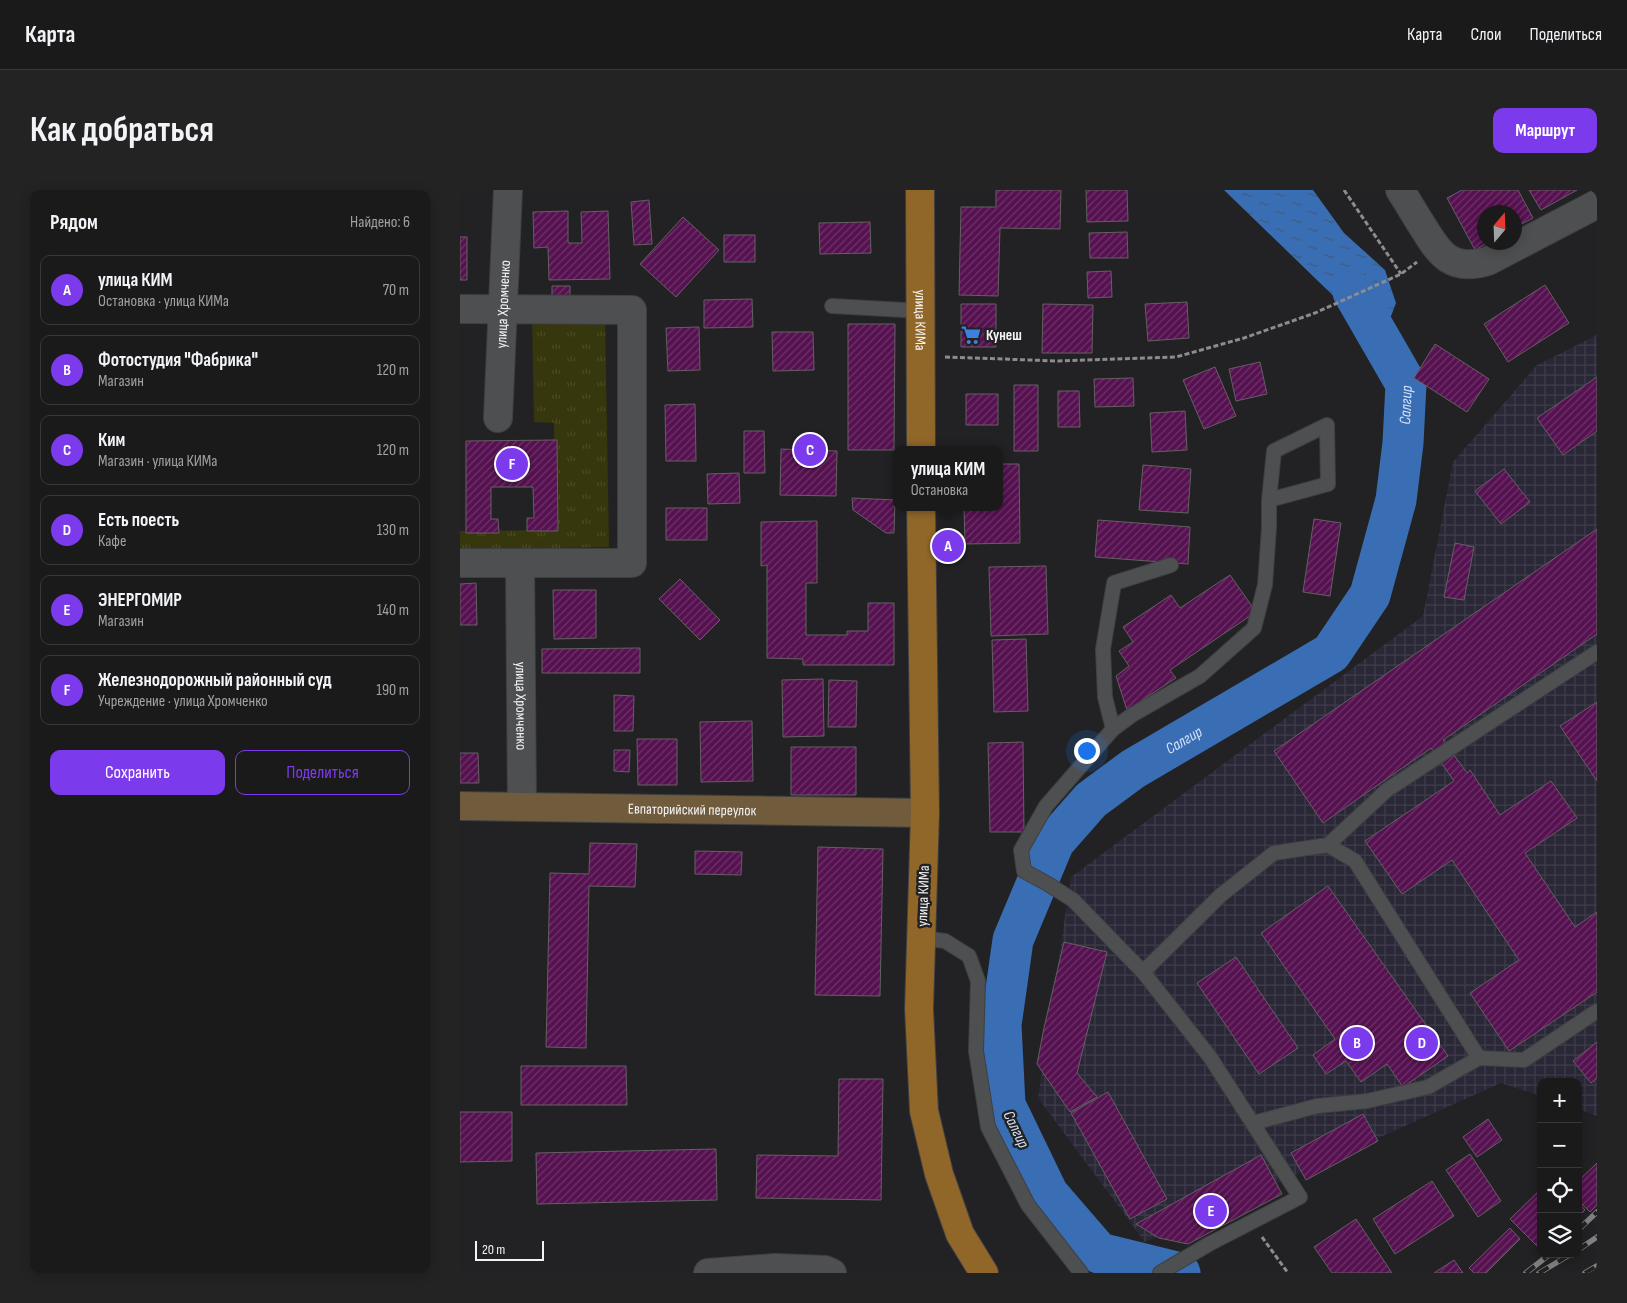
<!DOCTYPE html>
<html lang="ru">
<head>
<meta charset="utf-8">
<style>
  body { margin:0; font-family:"Sofia Sans Condensed",sans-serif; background:#232324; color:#f1f3f6 }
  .controls { position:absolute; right:15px; bottom:15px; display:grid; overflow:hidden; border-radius:10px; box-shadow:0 2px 12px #0003 }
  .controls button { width:45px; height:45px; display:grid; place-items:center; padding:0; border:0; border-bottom:1px solid #38383a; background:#1a1a1b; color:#f1f3f6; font:25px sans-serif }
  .compass { position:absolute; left:1017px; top:15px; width:45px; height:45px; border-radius:50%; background:#1a1a1b; box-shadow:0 2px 12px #0003; rotate:19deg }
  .scale { position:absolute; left:15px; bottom:12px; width:69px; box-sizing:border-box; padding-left:5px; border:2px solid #f3f3f4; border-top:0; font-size:14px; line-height:18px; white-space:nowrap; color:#f3f3f4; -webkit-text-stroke:4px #222224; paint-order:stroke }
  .you { position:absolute; left:626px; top:560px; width:18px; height:18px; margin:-12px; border:4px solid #fff; border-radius:50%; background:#1a73e8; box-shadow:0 0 0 8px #1a73e833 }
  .badge { display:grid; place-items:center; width:32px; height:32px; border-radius:50%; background:#7c3aed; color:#fff; font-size:16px; font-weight:700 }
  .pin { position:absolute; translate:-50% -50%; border:2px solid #fff; box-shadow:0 1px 5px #0006 }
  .popup { position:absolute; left:433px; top:256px; width:110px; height:65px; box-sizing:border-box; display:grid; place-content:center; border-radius:10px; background:#1a1a1b; filter:drop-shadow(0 1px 4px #0005); font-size:16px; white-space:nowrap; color:#9fa1a3 }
  .popup b { font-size:19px; color:#f1f3f6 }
  .popup::after { content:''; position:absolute; left:50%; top:100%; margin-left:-10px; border:10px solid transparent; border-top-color:#1a1a1b }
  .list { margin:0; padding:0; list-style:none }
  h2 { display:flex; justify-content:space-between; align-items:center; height:65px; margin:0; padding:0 20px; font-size:21px }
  h2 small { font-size:16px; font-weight:400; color:#9fa1a3 }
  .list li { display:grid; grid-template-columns:32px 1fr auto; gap:15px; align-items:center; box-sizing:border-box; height:70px; margin:0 10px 10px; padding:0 10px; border:1px solid #38383a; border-radius:10px }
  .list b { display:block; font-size:19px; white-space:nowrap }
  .list p { margin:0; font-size:16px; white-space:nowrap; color:#9fa1a3 }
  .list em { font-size:16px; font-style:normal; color:#9fa1a3 }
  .actions { display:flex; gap:10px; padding:15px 20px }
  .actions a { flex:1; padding:11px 0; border:1px solid #7c3aed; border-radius:10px; text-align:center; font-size:18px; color:#7c3aed }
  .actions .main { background:#7c3aed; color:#fff }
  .icon { flex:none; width:28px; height:28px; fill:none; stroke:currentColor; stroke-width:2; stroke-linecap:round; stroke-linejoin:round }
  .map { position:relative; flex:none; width:1137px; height:1083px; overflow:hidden; border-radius:10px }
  header { display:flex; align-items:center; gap:30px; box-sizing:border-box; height:70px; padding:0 25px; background:#1a1a1b; border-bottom:1px solid #38383a }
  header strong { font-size:24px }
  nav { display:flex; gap:28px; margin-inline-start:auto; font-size:18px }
  .intro { display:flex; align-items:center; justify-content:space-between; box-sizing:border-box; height:120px; padding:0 30px }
  h1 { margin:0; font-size:35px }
  .button { padding:12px 22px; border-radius:10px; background:#7c3aed; color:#fff; font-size:18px; font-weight:700 }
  main { display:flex; gap:30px; padding:0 30px }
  aside { flex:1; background:#1a1a1b; border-radius:10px; box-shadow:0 2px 12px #0003 }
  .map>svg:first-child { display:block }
</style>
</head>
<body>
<header>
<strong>Карта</strong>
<nav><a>Карта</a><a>Слои</a><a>Поделиться</a></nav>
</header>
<div class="intro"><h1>Как добраться</h1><a class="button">Маршрут</a></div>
<main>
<aside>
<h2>Рядом<small>Найдено: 6</small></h2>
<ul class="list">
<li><span class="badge">A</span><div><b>улица КИМ</b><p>Остановка · улица КИМа</p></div><em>70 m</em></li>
<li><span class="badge">B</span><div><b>Фотостудия &quot;Фабрика&quot;</b><p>Магазин</p></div><em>120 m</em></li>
<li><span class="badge">C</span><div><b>Ким</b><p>Магазин · улица КИМа</p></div><em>120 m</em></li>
<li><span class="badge">D</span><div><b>Есть поесть</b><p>Кафе</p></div><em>130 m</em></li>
<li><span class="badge">E</span><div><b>ЭНЕРГОМИР</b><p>Магазин</p></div><em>140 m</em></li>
<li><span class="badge">F</span><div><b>Железнодорожный районный суд</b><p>Учреждение · улица Хромченко</p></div><em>190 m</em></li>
</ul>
<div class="actions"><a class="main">Сохранить</a><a>Поделиться</a></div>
</aside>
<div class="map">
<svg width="1137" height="1083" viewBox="0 0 1137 1083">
  <defs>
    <pattern id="industrial-grid" width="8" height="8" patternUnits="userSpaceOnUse" patternTransform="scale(1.25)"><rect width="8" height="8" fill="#2a2737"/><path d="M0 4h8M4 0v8" fill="none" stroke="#3f3c4b"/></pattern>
    <pattern id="park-tufts" width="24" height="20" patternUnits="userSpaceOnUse" patternTransform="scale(1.25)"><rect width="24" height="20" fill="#36370c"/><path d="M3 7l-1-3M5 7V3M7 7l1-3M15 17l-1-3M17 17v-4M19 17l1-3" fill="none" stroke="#4a4b24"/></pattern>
    <pattern id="water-ripples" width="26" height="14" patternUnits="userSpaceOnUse" patternTransform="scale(1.25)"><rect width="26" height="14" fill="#396eb5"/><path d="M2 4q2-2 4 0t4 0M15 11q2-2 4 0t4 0" fill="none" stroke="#425a7a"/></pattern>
    <pattern id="building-hatch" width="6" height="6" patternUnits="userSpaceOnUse" patternTransform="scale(1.25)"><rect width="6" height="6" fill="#561150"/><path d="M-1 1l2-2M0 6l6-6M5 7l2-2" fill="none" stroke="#6f346a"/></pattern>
  </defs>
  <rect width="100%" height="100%" fill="#222224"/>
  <path fill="url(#industrial-grid)" d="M1137,145V926L1118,919V892H1081V906L1041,893L685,1052L578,908L611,687L963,426L993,272L1077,175Z"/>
  <path fill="url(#park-tufts)" d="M145,127L149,357L0,360V341L95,340L94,233L74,232L72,128Z"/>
  <path fill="url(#water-ripples)" d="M764,0H853L884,43L925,80L936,113L921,152Z"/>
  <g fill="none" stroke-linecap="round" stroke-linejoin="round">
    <path stroke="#396eb5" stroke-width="41" id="s1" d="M720,1083L639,1063L588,1004L545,915L541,835L553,750L594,652L631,610L673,579L871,463L910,405L936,310L943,253L946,194L893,102"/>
  </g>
  <path fill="url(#building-hatch)" stroke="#636062" d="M536,0H601L600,39L540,38L538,106L499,105L501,17H536Z
    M626,0H667L668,31L627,32Z
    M1002,0H1058L1073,28L1054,38V22H1024V52H1029L1015,60L987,8Z
    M1069,0H1117L1081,20Z
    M189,10L192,54L174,55L171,12Z
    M108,21V53H122L121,22L148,21L150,89L89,90L88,57L74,58L73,22Z
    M223,27L259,60L216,107L180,74Z
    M410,32L411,63L360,64L359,33Z
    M667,42L668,68H630L629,43Z
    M264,45H295V72H264Z
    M0,47H7V90H0Z
    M651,81L652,107L628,108L627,82Z
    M1085,95L1109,133L1048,172L1024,134Z
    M92,96H110V115H92Z
    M292,109L293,137L244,138V110Z
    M727,112L729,148L688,151L685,114Z
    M501,114H536V157H501Z
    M583,114L633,115L632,163H582Z
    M388,134H435L434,260H388Z
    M239,137L240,180L208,181L206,138Z
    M312,142H353L354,180L313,181Z
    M975,154L1029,189L1007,222L954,188Z
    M800,172L807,204L776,211L769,179Z
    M755,177L776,226L744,239L723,190Z
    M1137,187V241L1103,265L1077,228Z
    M673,188L674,216L635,217L634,189Z
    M554,195H578V261H554Z
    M598,201H619L620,237H598Z
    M506,204H538V235H506Z
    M235,214L236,271H206L205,215Z
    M725,221L727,260L692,262L690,223Z
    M284,241H304L305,283H284Z
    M97,250L98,341H67V328H74L73,297H31V329H38L39,343H6V251Z
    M321,259L377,261L376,306L320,305Z
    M539,274H559L560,353L505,354L504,317H539Z
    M683,275L731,279L728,323L679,320Z
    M1044,279L1070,312L1041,334L1015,301Z
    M279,283L280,313L248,314L247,284Z
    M392,308L435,310L434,343H426L393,320Z
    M206,318H247V350H206Z
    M854,329L881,333L870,406L843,402Z
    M638,330L730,337L728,374L635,367Z
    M357,331V393H346V445H387V441H408V413H434V475H343V469L307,468V375L301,376V332Z
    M1137,339V444L983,550L1007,583L1010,580L1040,625L1091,591L1117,628L1065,663L1115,737L1137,722V802L1049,861L1010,803L1059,770L992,670L942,704L905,651L994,591L971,558L863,633L814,561Z
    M995,353L1014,357L1004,410L984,407Z
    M586,376L588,444L531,446L529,377Z
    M770,385L796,422L710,480L716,488L667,520L656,486L669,476L659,461L673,452L663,437L711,405L720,418Z
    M220,389L260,430L240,450L199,409Z
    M16,393L17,435H0V394Z
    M93,400H136V448L94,449Z
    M566,449L568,521L534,522L532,450Z
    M180,458V483H82V459Z
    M363,489L364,546L323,547L322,490Z
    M369,490L397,491L396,537H368Z
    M154,505L174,506L173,541H154Z
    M1137,512V591L1100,536Z
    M292,531L293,591L241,592L240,532Z
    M177,549H217V595H178Z
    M563,552L564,642H530L528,553Z
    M331,557H396V605H331Z
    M154,560H170L169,582L154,581Z
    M0,563H18L19,593H0Z
    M130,653L177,654L175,697L129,696L126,858L86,857L90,683L129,684Z
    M358,657L423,659L420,806L355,805Z
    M235,661L282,662L281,685L235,684Z
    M868,696L988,866L943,897L927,874L901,892L886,871L866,884L853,865L875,849L801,743Z
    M604,752L647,762L617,883L637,907L610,922L577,874L584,838Z
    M776,767L838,858L799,884L737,793Z
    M1137,852V888L1131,893L1113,871Z
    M61,876H166L167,915H61Z
    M379,889H423L421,1010L296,1008L297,965L378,966Z
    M648,902L707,1009L670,1029L611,923Z
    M0,922H52V971L0,972Z
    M903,924L918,951L846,990L831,963Z
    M1028,929L1042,950L1017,967L1003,947Z
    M256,959L257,1010L77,1014L76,963Z
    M1010,964L1041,1011L1018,1027L986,980Z
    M801,965L822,1004L728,1054L699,1048L676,1034Z
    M1137,973V1015L1130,1022L1118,1010V991Z
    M972,991L994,1026L935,1064L913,1029Z
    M1081,999V1060L1050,1029Z
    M1118,1012L1125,1020L1118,1027Z
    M896,1029L932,1083H872L854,1057Z
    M1050,1038L1060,1049L1026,1083H1014L1009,1078Z
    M994,1070L1003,1083H974Z"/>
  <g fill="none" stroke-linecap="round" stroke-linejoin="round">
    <defs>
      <path id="lane" d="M372,116L462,121
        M653,539L645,507L643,459L654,393L711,375
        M868,655L927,600L1137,462
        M462,748L485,751L509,766L518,791L516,861L528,937L568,1015L621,1083
        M683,782L761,705L814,663L868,655L895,671L1019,868L968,897L907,911L857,916L793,933
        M1019,868L1064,870L1137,821
        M700,1083L749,1054L840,1007L750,867L683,782L613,710L588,694L564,681L561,660L586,616L653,539L672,525L740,486L794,438L805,395L809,338V310L814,261L867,235L868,294L809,310"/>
      <g id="street">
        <path d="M940,0C948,12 955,25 963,37C980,65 992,82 1028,71L1137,14"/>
        <path id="s2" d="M0,119L172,120V373H60L62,617"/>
        <path id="s3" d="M38,228L48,0"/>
        <path d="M0,373H60"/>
        <path d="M248,1083L315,1078L365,1080L372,1083"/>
      </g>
      <g id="secondary">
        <path id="s4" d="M0,616L465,623"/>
      </g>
      <g id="primary">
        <path id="s5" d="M460,0L461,260"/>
        <path d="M461,317L465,623L459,819L464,921L479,984L500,1044L524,1083"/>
      </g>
    </defs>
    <use href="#lane" stroke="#3e3f41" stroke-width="16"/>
    <use href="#street" stroke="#3e3f41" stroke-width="30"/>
    <use href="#secondary" stroke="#3e3f41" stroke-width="30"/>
    <use href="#primary" stroke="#3e3f41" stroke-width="30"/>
    <path stroke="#8c8c8e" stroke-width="3" stroke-dasharray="5 2.5" stroke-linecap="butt" d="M884,0L941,84
      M485,167L598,171L716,167L784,148L855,123L941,84L957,72
      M802,1047L828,1083"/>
    <use href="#lane" stroke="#4e4f51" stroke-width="14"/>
    <use href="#street" stroke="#4e4f51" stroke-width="28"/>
    <use href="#secondary" stroke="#705b3d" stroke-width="28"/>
    <use href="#primary" stroke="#916729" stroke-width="28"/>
    <defs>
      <path id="rail" d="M1118,1040L1137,1022
        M1118,1060L1137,1047
        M1066,1083L1090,1064
        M1079,1083L1111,1064
        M1125,1083L1137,1076"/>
    </defs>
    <use href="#rail" stroke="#808082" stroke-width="5.5"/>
    <use href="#rail" stroke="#222224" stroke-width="4" stroke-dasharray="11" stroke-linecap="butt"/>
  </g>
  <defs>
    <symbol id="supermarket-bare" viewBox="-9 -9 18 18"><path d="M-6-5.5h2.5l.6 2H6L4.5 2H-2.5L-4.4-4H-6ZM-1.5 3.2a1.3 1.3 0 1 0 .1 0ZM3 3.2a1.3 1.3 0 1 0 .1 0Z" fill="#3f7fe0" stroke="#222224" stroke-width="2.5" paint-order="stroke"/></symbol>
  </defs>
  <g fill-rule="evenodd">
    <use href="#supermarket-bare" x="497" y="131" width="28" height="28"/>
  </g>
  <g text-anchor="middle" stroke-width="5" stroke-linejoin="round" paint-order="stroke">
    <g font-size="15" fill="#f3f3f4" stroke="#222224">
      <text dy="5" stroke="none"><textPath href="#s3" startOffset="114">улица Хромченко</textPath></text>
      <text dy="5" stroke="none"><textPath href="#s5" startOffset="130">улица КИМа</textPath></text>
      <text dy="5" stroke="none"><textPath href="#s2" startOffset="680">улица Хромченко</textPath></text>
      <text dy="5" stroke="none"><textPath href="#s4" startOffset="232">Евпаторийский переулок</textPath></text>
      <text transform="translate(463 706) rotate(-88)" y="5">улица КИМа</text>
    </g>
    <g font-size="15" font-weight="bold" fill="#f3f3f4" stroke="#222224" text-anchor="start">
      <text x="526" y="150">Кунеш</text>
    </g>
    <g font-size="16" font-style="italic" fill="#d4e2f6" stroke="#222224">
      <text dy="6" stroke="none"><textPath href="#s1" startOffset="1134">Салгир</textPath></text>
      <text dy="6" stroke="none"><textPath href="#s1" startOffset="699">Салгир</textPath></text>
      <text transform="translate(557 939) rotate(64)" y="6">Салгир</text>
    </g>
  </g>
</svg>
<div class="controls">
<button>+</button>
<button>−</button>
<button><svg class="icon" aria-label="locate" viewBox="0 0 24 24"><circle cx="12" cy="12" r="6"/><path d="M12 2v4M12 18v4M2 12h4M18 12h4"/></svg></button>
<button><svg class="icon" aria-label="layers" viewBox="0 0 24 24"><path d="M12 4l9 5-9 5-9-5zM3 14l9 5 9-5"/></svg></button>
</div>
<svg class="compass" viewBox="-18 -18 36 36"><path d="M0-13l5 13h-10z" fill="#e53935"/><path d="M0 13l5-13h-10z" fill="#9fa1a3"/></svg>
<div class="scale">20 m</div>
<div class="you"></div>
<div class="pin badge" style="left:488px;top:356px">A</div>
<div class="popup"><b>улица КИМ</b>Остановка</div>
<div class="pin badge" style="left:897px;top:853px">B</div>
<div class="pin badge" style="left:350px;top:260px">C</div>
<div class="pin badge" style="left:962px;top:853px">D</div>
<div class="pin badge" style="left:751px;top:1021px">E</div>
<div class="pin badge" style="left:52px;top:274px">F</div>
</div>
</main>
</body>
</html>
